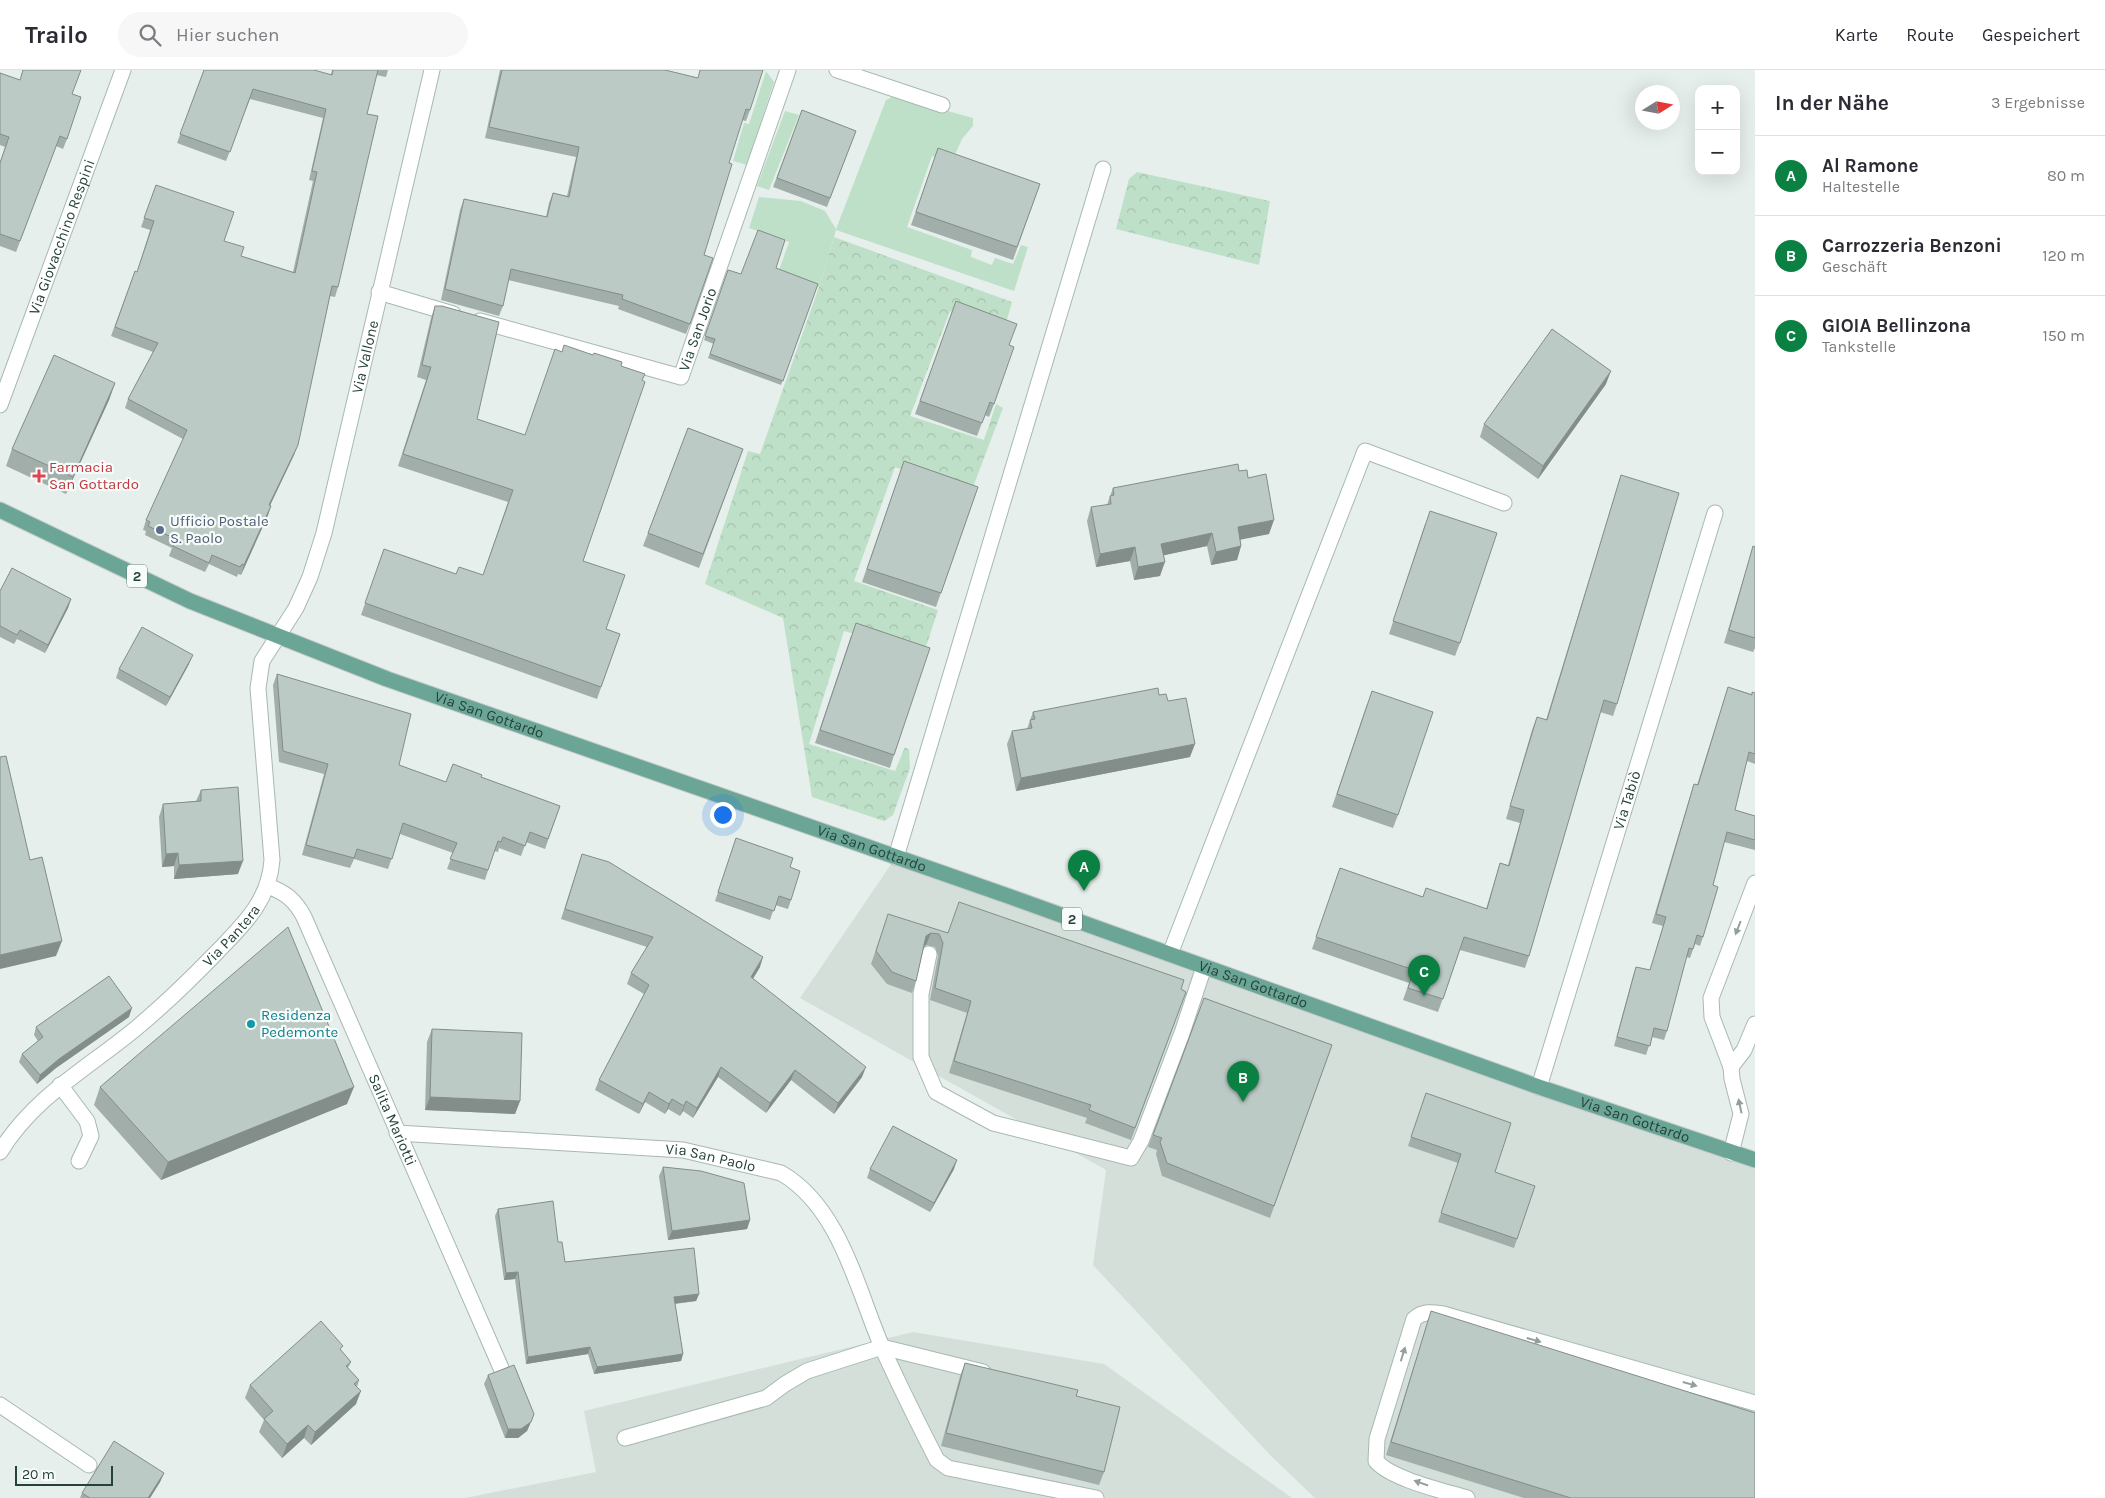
<!DOCTYPE html>
<html lang="de">
<head>
<meta charset="utf-8">
<style>
  body { margin:0; font-family:Karla,sans-serif; background:#f7f7f7; color:#2b2b33 }
  .controls { position:absolute; right:15px; top:15px; display:grid; overflow:hidden; border-radius:10px; box-shadow:0 5px 20px #0002 }
  .controls button { width:45px; height:45px; display:grid; place-items:center; padding:0; border:0; border-bottom:1px solid #e1e1e2; background:#fff; color:#2b2b33; font:25px sans-serif }
  .compass { position:absolute; left:1635px; top:15px; width:45px; height:45px; border-radius:50%; background:#fff; box-shadow:0 5px 20px #0002; rotate:79deg }
  .scale { position:absolute; left:15px; bottom:12px; width:98px; box-sizing:border-box; padding-left:5px; border:2px solid #24423a; border-top:0; font-size:14px; line-height:18px; white-space:nowrap; color:#24423a; -webkit-text-stroke:4px #f7fbf9; paint-order:stroke }
  .you { position:absolute; left:722px; top:744px; width:18px; height:18px; margin:-12px; border:4px solid #fff; border-radius:50%; background:#1a73e8; box-shadow:0 0 0 8px #1a73e833 }
  .badge { display:grid; place-items:center; width:32px; height:32px; border-radius:50%; background:#0b8043; color:#fff; font-size:16px; font-weight:700 }
  .pin { position:absolute; translate:-50% -41px; filter:drop-shadow(0 1px 2px #0008) }
  .pin::after { content:''; position:absolute; top:26px; width:18px; height:15px; background:inherit; clip-path:polygon(0 0,100% 0,50% 100%) }
  .list { margin:0; padding:0; list-style:none }
  h2 { display:flex; justify-content:space-between; align-items:center; height:65px; margin:0; padding:0 20px; font-size:21px }
  h2 small { font-size:16px; font-weight:400; color:#7c7c81 }
  .list li { display:grid; grid-template-columns:32px 1fr auto; gap:15px; align-items:center; box-sizing:border-box; height:80px; padding:0 20px; border-top:1px solid #e1e1e2 }
  .list b { display:block; font-size:19px; white-space:nowrap }
  .list p { margin:0; font-size:16px; white-space:nowrap; color:#7c7c81 }
  .list em { font-size:16px; font-style:normal; color:#7c7c81 }
  .icon { flex:none; width:28px; height:28px; fill:none; stroke:currentColor; stroke-width:2; stroke-linecap:round; stroke-linejoin:round }
  .map { position:relative; flex:none; width:1755px; height:1428px; overflow:hidden }
  header { display:flex; align-items:center; gap:30px; box-sizing:border-box; height:70px; padding:0 25px; background:#fff; border-bottom:1px solid #e1e1e2 }
  header strong { font-size:24px }
  nav { display:flex; gap:28px; margin-inline-start:auto; font-size:18px }
  .search { width:350px; height:45px; background:#f7f7f7; display:flex; align-items:center; gap:12px; box-sizing:border-box; padding:0 18px; border-radius:28px; color:#7c7c81; font-size:19px }
  main { display:flex }
  aside { flex:1; background:#fff }
  .map>svg:first-child { display:block }
</style>
</head>
<body>
<header>
<strong>Trailo</strong>
<div class="search"><svg class="icon" aria-label="search" viewBox="0 0 24 24"><circle cx="10" cy="10" r="6"/><path d="M15 15l6 6"/></svg>Hier suchen</div>
<nav><a>Karte</a><a>Route</a><a>Gespeichert</a></nav>
</header>
<main>
<div class="map">
<svg width="1755" height="1428" viewBox="0 0 1755 1428">
  <defs>
    <pattern id="forest-crowns" width="20" height="18" patternUnits="userSpaceOnUse" patternTransform="scale(1.25)"><rect width="20" height="18" fill="#bfe0c8"/><path d="M2 6a3 3 0 1 1 6 0M12 15a3 3 0 1 1 6 0" fill="none" stroke="#a4c1ad"/></pattern>
  </defs>
  <rect width="100%" height="100%" fill="#e6efeb"/>
  <path fill="#d4dfda" d="M896,787L1755,1090V1428H1315L1271,1386L1093,1195L1106,1100L800,928Z
    M913,1262L1104,1294L1292,1428H465L596,1402L584,1341Z"/>
  <path fill="#bfe0c8" d="M766,1L774,12L747,95L733,91L744,53L749,54Z
    M894,26L973,48V56L962,69L952,91L932,86L907,157L972,180L971,187L992,195L995,188L1013,194L1021,175L1028,177L1014,221L836,160L819,217L778,203L789,172L749,158L759,127L801,131L825,141L836,159L886,30Z
    M785,41L799,45L769,120L757,116Z"/>
  <path fill="url(#forest-crowns)" d="M1137,102L1270,131L1259,195L1116,159L1129,109Z
    M834,167L1012,232L1004,260L950,241L910,346L984,370L996,334L1003,338L970,425L895,397L854,511L938,540L924,583L844,561L809,674L895,701L905,677L909,680L910,698L893,745L884,751L812,727L783,548L705,514L748,381L760,384L819,217Z"/>
  <g fill="none" stroke-linecap="round" stroke-linejoin="round">
    <defs>
      <g id="minor">
        <path d="M837,0L942,35"/>
        <path d="M379,222L453,244"/>
        <path id="s1" d="M480,251L681,307L788,0"/>
        <path id="s2" d="M0,335L123,0"/>
        <path d="M896,787L1103,99"/>
        <path id="s3" d="M268,816C286,823 295,830 304,847L501,1298"/>
        <path d="M929,884L921,924V987L936,1022L993,1053L1131,1088L1141,1071L1182,963L1204,897"/>
        <path d="M1170,884L1365,381L1504,433"/>
        <path d="M1731,997L1712,947L1711,928L1755,813"/>
        <path d="M60,1015L87,1051L91,1066L79,1091"/>
        <path id="s4" d="M1539,1017L1715,443"/>
        <path id="s5" d="M397,1063L683,1080L781,1103C840,1137 857,1219 882,1277C899,1315 918,1353 937,1390L948,1398L1096,1428"/>
        <path id="s6" d="M0,1082C34,1027 85,1000 134,960C163,936 191,909 217,882C244,854 269,831 272,790L258,618L262,591L296,538L310,507L324,463L432,0"/>
        <path d="M1731,1083L1741,1044L1732,1009L1731,997L1744,980L1755,954"/>
        <path d="M0,1335L89,1395"/>
        <path d="M625,1368L766,1328L785,1314L807,1301L882,1277L983,1302"/>
        <path d="M1467,1428C1444,1421 1391,1409 1376,1391L1377,1369L1414,1249C1423,1241 1431,1242 1443,1244L1755,1333"/>
      </g>
      <g id="major">
        <path id="s7" d="M0,440L190,531L387,609L1008,826L1539,1017L1755,1090"/>
      </g>
    </defs>
    <use href="#minor" stroke="#a8b8b2" stroke-width="17"/>
    <use href="#major" stroke="#c2cac8" stroke-width="17"/>
    <use href="#minor" stroke="#fff" stroke-width="15"/>
    <use href="#major" stroke="#6aa596" stroke-width="15"/>
  </g>
  <path fill="#a1aea9" d="M204,0L331,4L332,0H388L386,7L376,5L367,44L338,217L335,227L330,226L294,385L270,435L271,436L268,445L241,505L238,504L237,507L209,494L205,502L169,486L172,478L145,465L146,461L143,460L146,450L183,369L125,338L128,329L153,282L111,266L135,201L137,202L150,160L141,157L156,115L224,171L241,186L293,202L313,111L309,110L323,48L250,29L226,91L177,73Z
    M500,0H665L750,40L746,51L742,50L729,93L704,185L690,254L686,264L618,239L619,236L508,210L503,236L499,246L441,230L460,140L464,129L546,147L549,133L553,123L567,126L576,87L485,68Z
    M0,3L20,10L72,24L67,69L63,79L56,76L16,182L0,176V92L5,77L0,75Z
    M802,40L856,61L827,137L773,117Z
    M938,78L1040,114L1013,190L911,155Z
    M776,198L818,214L781,315L708,288L714,274L704,270L728,200L741,204Z
    M956,231L1009,275L994,334L989,347L985,345L977,366L915,344Z
    M435,236L477,349L583,491L606,559L620,564L597,629L361,545L384,479L456,504L483,505L508,432L398,396L426,310L417,307L431,248Z
    M115,313L109,330L66,424L6,396L12,379Z
    M1606,314L1538,409L1480,367L1484,354Z
    M688,358L743,379L699,498L643,476Z
    M904,391L978,417L936,537L862,512Z
    M1239,401L1248,408L1269,464L1240,469L1241,476L1237,490L1211,495L1207,476L1164,485L1160,506L1134,510L1130,491L1096,497L1087,451L1091,437L1107,435L1113,418Z
    M1621,405L1617,634L1613,646L1600,642L1529,886L1525,898L1460,880L1438,942L1403,930L1409,913L1312,879L1340,798L1423,827L1486,839L1500,793L1508,795L1520,753L1506,749L1532,660L1537,647L1546,650L1617,418Z
    M1425,454L1460,573L1455,586L1389,564Z
    M1753,476L1755,477V578L1753,582L1724,573L1749,490Z
    M0,521L71,529L68,538L45,583L17,569L14,574L0,567Z
    M851,566L894,685L890,698L815,673Z
    M189,594L166,636L116,608L119,599Z
    M277,604L399,695L446,712L481,707L560,736L545,779L526,772L521,786L499,778L498,782L494,781L485,810L447,799L453,783L400,764L388,799L354,789L350,798L302,785L324,704L279,692L273,615Z
    M1728,617L1751,624L1755,623V694L1747,691L1735,740L1755,746V780L1724,772L1713,815L1703,867L1700,876L1695,874L1690,888L1686,887L1667,961L1664,970L1652,967L1646,985L1614,976L1633,906L1636,897L1650,900L1663,856L1652,853L1691,723L1694,714L1697,715Z
    M1159,625L1168,631L1190,687L1016,721L1007,674L1012,661L1027,659L1033,642Z
    M1367,634L1398,745L1393,758L1332,737Z
    M201,720L238,804L174,809V796L162,797L159,747L163,734L196,731Z
    M736,768L790,797L791,830L788,839L775,835L770,850L715,831Z
    M582,784L760,897L753,909L862,1007L834,1044L791,1010L766,1043L718,1007L693,1048L683,1041L680,1046L668,1039L665,1044L645,1032L639,1044L595,1020L599,1010L644,924L627,914L631,903L647,877L561,849Z
    M884,856L948,863L1181,919L1186,922L1131,1070L1085,1053L1087,1048L949,1003L967,943L930,930L938,886L935,877L926,875L924,877L916,911L912,923L887,914L871,894Z
    M1204,928L1332,975L1270,1148L1162,1106L1156,1084L1157,1080L1148,1077Z
    M129,947L56,998L37,1014L19,992L22,984L38,971L34,965L36,957Z
    M432,959L520,1031L515,1044L425,1040L427,972Z
    M100,1017L347,1034L161,1110L94,1035Z
    M1426,1023L1495,1102L1535,1116L1514,1178L1438,1152L1458,1093L1408,1076Z
    M663,1097L750,1150L747,1159L668,1170L659,1106Z
    M870,1099H954L930,1142L867,1108Z
    M498,1139L558,1172L565,1192L699,1224L696,1231L675,1234L683,1284L681,1291L594,1304L588,1284L526,1294L515,1209L504,1210L495,1146Z
    M1431,1241L1755,1428H1524L1386,1385Z
    M341,1281L351,1292L348,1298L359,1310L357,1317L356,1334L311,1375L304,1368L282,1388L259,1362L264,1350L245,1328L250,1315Z
    M965,1293L1076,1326L1104,1402L1099,1415L941,1376L960,1306Z
    M488,1305L534,1344L527,1361L518,1368H505L484,1314Z
    M164,1403L160,1412L150,1428H80L82,1423Z"/>
  <path fill="#838d89" d="M1611,301L1606,314L1538,409L1543,396Z
    M115,313L109,330L66,424L73,407Z
    M298,375L294,385L266,444L269,435Z
    M271,436L268,445L241,505L244,495Z
    M1274,450L1269,464L1234,471L1238,457Z
    M1212,463L1207,476L1156,487L1161,474Z
    M1241,476L1237,490L1211,495L1216,482Z
    M1135,477L1130,491L1096,497L1100,484Z
    M1165,492L1160,506L1134,510L1138,497Z
    M71,529L68,538L45,583L48,575Z
    M193,585L189,594L166,636L170,627Z
    M1195,674L1190,687L1016,721L1021,708Z
    M178,783L174,796L162,797L166,784Z
    M243,791L238,804L174,809L179,795Z
    M931,863L926,875L922,878L926,866Z
    M62,871L56,886L0,899V885Z
    M763,887L760,897L747,918L751,907Z
    M132,938L129,947L56,998L37,1014L40,1005L59,989Z
    M721,997L718,1007L693,1048L697,1038Z
    M866,997L862,1007L834,1044L838,1033Z
    M795,1000L791,1010L766,1043L770,1033Z
    M354,1017L347,1034L161,1110L168,1092Z
    M649,1022L645,1032L639,1044L643,1034Z
    M430,1027L520,1031L515,1044L425,1040Z
    M672,1029L668,1039L665,1044L669,1034Z
    M686,1031L683,1041L680,1046Z
    M957,1090L954,1099L930,1142L934,1133Z
    M750,1150L747,1159L668,1170L672,1161Z
    M518,1202L515,1209L504,1210L506,1203Z
    M699,1224L696,1231L671,1234L674,1227Z
    M590,1277L588,1284L526,1294L528,1287Z
    M683,1284L681,1291L594,1304L597,1297Z
    M361,1321L356,1334L311,1375L315,1362Z
    M531,1352L527,1361L518,1368H505L508,1359Z
    M308,1355L304,1368L282,1388L287,1374Z
    M164,1403L160,1412L150,1428H148Z"/>
  <path fill="#bbcac4" stroke="#838d89" d="M23,0H81L72,24L81,27L67,69L60,66L20,171L0,164V93L9,67L0,64V3L20,10Z
    M204,0H314L332,5L333,0H378L367,44L378,46L338,217L332,216L298,375L269,435L271,436L244,495L242,494L240,497L212,485L209,493L173,476L176,469L148,456L150,452L146,450L187,360L128,329L158,273L115,257L135,201L137,202L154,151L144,148L156,115L234,142L224,171L244,177L241,186L295,203L317,102L312,101L326,39L253,19L230,82L180,64Z
    M502,0H665L698,8L700,0H763L750,40L746,39L729,93L732,94L704,185L713,188L690,254L622,229L623,225L511,199L503,236L445,219L464,129L547,147L553,123L569,127L579,77L489,57Z
    M802,40L856,61L830,128L777,108Z
    M938,78L1040,114L1017,177L916,142Z
    M758,160L785,170L776,198L818,214L783,311L710,284L715,269L705,266L728,200L741,204Z
    M956,231L1017,254L1009,275L1014,277L994,334L990,332L982,353L920,331Z
    M435,236H442L499,252L477,349L525,365L555,279L562,282L564,275L593,285L594,283L622,292L621,296L645,304L642,310L645,312L583,491L625,505L606,559L620,564L601,617L365,533L384,479L456,504L459,497L483,505L513,420L403,384L431,297L422,295Z
    M1552,259L1611,301L1543,396L1484,354Z
    M54,285L115,313L73,407L12,379Z
    M688,358L743,379L703,484L648,463Z
    M904,391L978,417L941,523L867,499Z
    M1238,394L1239,401L1247,400L1248,408L1266,404L1274,450L1238,457L1241,476L1216,482L1212,463L1161,474L1165,492L1138,497L1135,477L1100,484L1091,437L1111,434L1110,426L1114,425L1113,418Z
    M1621,405L1679,423L1617,634L1604,630L1529,886L1464,867L1443,929L1408,918L1414,900L1316,867L1340,798L1423,827L1426,818L1487,839L1500,793L1509,796L1524,740L1510,736L1537,647L1547,650Z
    M1430,441L1497,463L1460,573L1393,551Z
    M1753,476L1755,477V568L1729,560Z
    M12,498L71,529L48,575L20,560L17,565L0,556V521Z
    M856,553L930,578L894,685L820,660Z
    M142,557L193,585L170,627L119,599Z
    M277,604L411,644L399,695L446,712L453,694L482,705L481,707L560,736L548,769L530,762L525,776L503,767L501,772L498,771L488,800L450,789L457,773L403,753L392,789L357,779L354,788L306,775L328,694L283,681Z
    M1728,617L1752,625V622L1755,623V684L1749,682L1735,740L1755,746V770L1727,762L1713,815L1718,817L1703,867L1697,865L1693,879L1689,878L1667,961L1654,958L1650,976L1617,967L1636,897L1650,900L1666,847L1656,844L1694,714L1698,715Z
    M1158,618L1159,625L1166,624L1168,631L1186,628L1195,674L1021,708L1012,661L1032,658L1030,650L1035,649L1033,642Z
    M1372,621L1433,642L1398,745L1337,724Z
    M6,686L30,790L42,787L62,871L0,885V687Z
    M238,717L243,791L179,795L178,783L166,784L163,734L201,731V720Z
    M736,768L793,788L790,797L800,801L791,830L779,826L774,841L718,822Z
    M582,784L609,792L763,887L751,907L866,997L838,1033L795,1000L770,1033L721,997L697,1038L686,1031L684,1036L672,1029L669,1034L649,1022L643,1034L599,1010L649,915L631,903L653,867L565,839Z
    M959,832L1184,910L1181,919L1186,922L1135,1058L1089,1040L1091,1035L954,991L971,931L935,918L943,873L939,864L931,863L926,866L916,911L892,902L876,881L888,844L948,863Z
    M288,857L354,1017L168,1092L100,1017Z
    M109,906L132,938L59,989L40,1005L22,984L43,967L36,957Z
    M1204,928L1332,975L1274,1136L1167,1093L1160,1072L1162,1068L1153,1065Z
    M432,959L522,963L520,1031L430,1027Z
    M1426,1023L1511,1053L1495,1102L1535,1116L1517,1169L1441,1143L1461,1084L1411,1067Z
    M893,1056L957,1090L934,1133L870,1099Z
    M663,1097L701,1101L744,1113L750,1150L672,1161Z
    M553,1131L558,1172H562L565,1192L694,1178L699,1224L674,1227L683,1284L597,1297L590,1277L528,1287L518,1202L506,1203L498,1139Z
    M1431,1241L1755,1343V1428H1571L1391,1372Z
    M321,1251L343,1276L340,1279L351,1292L346,1296L359,1310L354,1314L361,1321L315,1362L308,1355L287,1374L264,1349L273,1341L250,1315Z
    M965,1293L1078,1320L1076,1326L1120,1337L1104,1402L946,1363Z
    M514,1295L534,1344L531,1352L521,1359H508L488,1305Z
    M114,1371L164,1403L148,1428H90L82,1423Z"/>
  <defs><path id="oneway-solid" d="M-6-.8H1V-3.2L6.5 0L1 3.2V.8H-6Z" transform="scale(1.25)"/></defs>
  <g fill="#92a09c">
    <use href="#oneway-solid" transform="translate(1738 858) rotate(111)"/>
    <use href="#oneway-solid" transform="translate(1740 1036) rotate(-102)"/>
    <use href="#oneway-solid" transform="translate(1534 1270) rotate(16)"/>
    <use href="#oneway-solid" transform="translate(1403 1284) rotate(-73)"/>
    <use href="#oneway-solid" transform="translate(1690 1314) rotate(16)"/>
    <use href="#oneway-solid" transform="translate(1421 1413) rotate(-161)"/>
  </g>
  <path fill="#e0444e" stroke="#f7fbf9" stroke-width="2" d="M36.5 398.5h5v5h5v5h-5v5h-5v-5h-5v-5h5z"/>
  <circle fill="#5c6f8a" stroke="#f7fbf9" stroke-width="2" cx="160" cy="460" r="5"/>
  <circle fill="#0f9aa8" stroke="#f7fbf9" stroke-width="2" cx="251" cy="954" r="5"/>
  <g text-anchor="middle" stroke-width="4.5" stroke-linejoin="round" paint-order="stroke">
    <g fill="#f7fbf9" stroke="#637a73" stroke-width="1">
      <rect x="127" y="494.5" width="20" height="23" rx="4"/>
      <rect x="1062" y="837.5" width="20" height="23" rx="4"/>
    </g>
    <g font-size="14" font-weight="bold" fill="#24423a">
      <text x="137" y="511">2</text>
      <text x="1072" y="854">2</text>
    </g>
    <g font-size="15" fill="#24423a" stroke="#f7fbf9">
      <text dy="5" stroke="none"><textPath href="#s2" startOffset="179">Via Giovacchino Respini</textPath></text>
      <text dy="5" stroke="none"><textPath href="#s1" startOffset="259">Via San Jorio</textPath></text>
      <text dy="5" stroke="none"><textPath href="#s6" startOffset="930">Via Vallone</textPath></text>
      <text dy="5" stroke="none"><textPath href="#s7" startOffset="531">Via San Gottardo</textPath></text>
      <text dy="5" stroke="none"><textPath href="#s4" startOffset="300">Via Tabiò</textPath></text>
      <text dy="5" stroke="none"><textPath href="#s7" startOffset="936">Via San Gottardo</textPath></text>
      <text dy="5" stroke="none"><textPath href="#s6" startOffset="318">Via Pantera</textPath></text>
      <text dy="5" stroke="none"><textPath href="#s7" startOffset="1341">Via San Gottardo</textPath></text>
      <text dy="5" stroke="none"><textPath href="#s3" startOffset="270">Salita Mariotti</textPath></text>
      <text dy="5" stroke="none"><textPath href="#s7" startOffset="1746">Via San Gottardo</textPath></text>
      <text dy="5" stroke="none"><textPath href="#s5" startOffset="315">Via San Paolo</textPath></text>
    </g>
    <g font-size="15" fill="#be3a42" stroke="#f7fbf9" text-anchor="start">
      <text x="49" y="402">Farmacia<tspan x="49" dy="17">San Gottardo</tspan></text>
    </g>
    <g font-size="15" fill="#4e5e75" stroke="#f7fbf9" text-anchor="start">
      <text x="170" y="456">Ufficio Postale<tspan x="170" dy="17">S. Paolo</tspan></text>
    </g>
    <g font-size="15" fill="#0d838f" stroke="#f7fbf9" text-anchor="start">
      <text x="261" y="950">Residenza<tspan x="261" dy="17">Pedemonte</tspan></text>
    </g>
  </g>
</svg>
<div class="controls">
<button>+</button>
<button>−</button>
</div>
<svg class="compass" viewBox="-18 -18 36 36"><path d="M0-13l5 13h-10z" fill="#e53935"/><path d="M0 13l5-13h-10z" fill="#7c7c81"/></svg>
<div class="scale">20 m</div>
<div class="you"></div>
<div class="pin badge" style="left:1084px;top:821px">A</div>
<div class="pin badge" style="left:1243px;top:1032px">B</div>
<div class="pin badge" style="left:1424px;top:926px">C</div>
</div>
<aside>
<h2>In der Nähe<small>3 Ergebnisse</small></h2>
<ul class="list">
<li><span class="badge">A</span><div><b>Al Ramone</b><p>Haltestelle</p></div><em>80 m</em></li>
<li><span class="badge">B</span><div><b>Carrozzeria Benzoni</b><p>Geschäft</p></div><em>120 m</em></li>
<li><span class="badge">C</span><div><b>GIOIA Bellinzona</b><p>Tankstelle</p></div><em>150 m</em></li>
</ul>
</aside>
</main>
</body>
</html>
